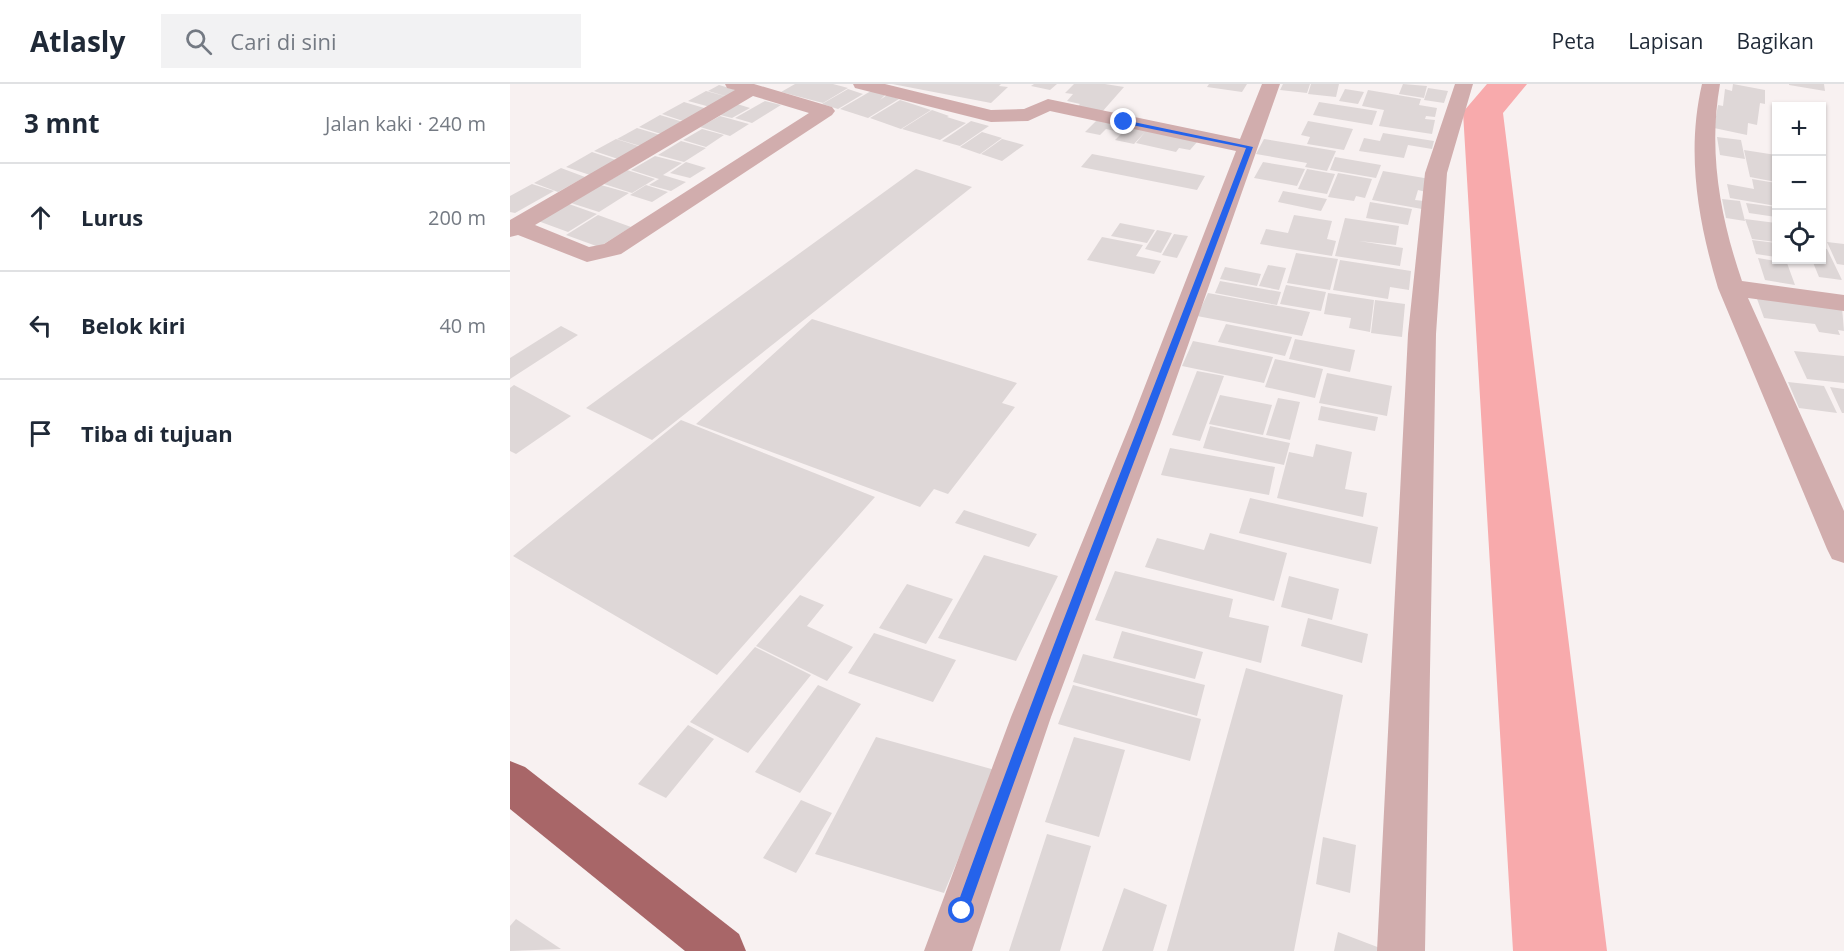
<!DOCTYPE html>
<html lang="id">
<head>
<meta charset="utf-8">
<style>
  body { margin:0; font-family:"Open Sans",sans-serif; background:#f2f2f3; color:#1f2937 }
  .controls { position:absolute; right:18px; top:18px; display:grid; overflow:hidden; border-radius:0px; box-shadow:0 2px 4px #0004 }
  .controls button { width:54px; height:54px; display:grid; place-items:center; padding:0; border:0; border-bottom:2px solid #e0e1e3; background:#fff; color:#1f2937; font:30px sans-serif }
  .stop { position:absolute; width:18px; height:18px; margin:-14px; border:4px solid #2563eb; border-radius:50%; background:#fff }
  .stop.end { background:#2563eb; border-color:#fff; box-shadow:0 2px 6px #0008 }
  .list { margin:0; padding:0; list-style:none }
  h2 { display:flex; justify-content:space-between; align-items:center; height:78px; margin:0; padding:0 24px; font-size:26px }
  h2 small { font-size:20px; font-weight:400; color:#747a83 }
  .list li { display:grid; grid-template-columns:39px 1fr auto; gap:18px; align-items:center; box-sizing:border-box; height:108px; padding:0 24px; border-top:2px solid #e0e1e3 }
  .list b { display:block; font-size:22px; white-space:nowrap }
  .list em { font-size:20px; font-style:normal; color:#747a83 }
  .icon { flex:none; width:33px; height:33px; fill:none; stroke:currentColor; stroke-width:2; stroke-linecap:round; stroke-linejoin:round }
  .map { position:relative; flex:none; width:1334px; height:867px; overflow:hidden }
  header { display:flex; align-items:center; gap:36px; box-sizing:border-box; height:84px; padding:0 30px; background:#fff; border-bottom:2px solid #e0e1e3 }
  header strong { font-size:28px }
  nav { display:flex; gap:33px; margin-inline-start:auto; font-size:21px }
  .search { width:420px; height:54px; background:#f2f2f3; display:flex; align-items:center; gap:15px; box-sizing:border-box; padding:0 21px; border-radius:0px; color:#747a83; font-size:22px }
  main { display:flex }
  aside { flex:1; background:#fff }
  .map>svg:first-child { display:block }
</style>
</head>
<body>
<header>
<strong>Atlasly</strong>
<div class="search"><svg class="icon" aria-label="search" viewBox="0 0 24 24"><circle cx="10" cy="10" r="6"/><path d="M15 15l6 6"/></svg>Cari di sini</div>
<nav><a>Peta</a><a>Lapisan</a><a>Bagikan</a></nav>
</header>
<main>
<aside>
<h2>3 mnt<small>Jalan kaki · 240 m</small></h2>
<ul class="list">
<li><svg class="icon" aria-label="ahead" viewBox="0 0 24 24"><path d="M12 20V5M6 11l6-6 6 6"/></svg><div><b>Lurus</b></div><em>200 m</em></li>
<li><svg class="icon" aria-label="left" viewBox="0 0 24 24"><path d="M17 20v-9H6M10 6l-5 5 5 5"/></svg><div><b>Belok kiri</b></div><em>40 m</em></li>
<li><svg class="icon" aria-label="arrive" viewBox="0 0 24 24"><path d="M6 21V4h12l-3 4 3 4H6"/></svg><div><b>Tiba di tujuan</b></div></li>
</ul>
</aside>
<div class="map">
<svg width="1334" height="867" viewBox="0 0 1334 867">
  <rect width="100%" height="100%" fill="#f8f1f1"/>
  <g fill="none" stroke-linecap="round" stroke-linejoin="round">
    <path fill="#f8aaac" fill-rule="evenodd" d="M977,0H1017L993,29L1097,867H1003L953,28Z"/>
  </g>
  <path fill="#ded7d7" d="M285,0H323L338,4L313,19L271,8Z
    M382,0H491L489,2L498,3L481,19Z
    M524,0H547L540,6L521,2Z
    M564,0H595L614,3L592,28L567,23L570,20L557,17L563,10L555,9Z
    M699,0H737L732,8L697,3Z
    M773,0H800L797,9L770,6Z
    M801,0H829L826,13L798,10Z
    M893,0L917,2L914,14L889,10Z
    M1223,0L1255,6V20L1250,19L1247,41L1238,39L1237,51L1204,44L1208,21L1213,22L1215,5L1222,7Z
    M1279,0H1314L1315,7L1279,1Z
    M209,1L233,8L222,14L198,7Z
    M918,4L938,7L934,19L914,16Z
    M338,5L353,10L328,25L312,20Z
    M835,5L854,8L848,20L829,17Z
    M858,6L911,15L909,21L927,24L925,33L916,32L915,35L925,36L922,50L869,42L874,26L852,22Z
    M196,7L222,14L204,24L178,17Z
    M361,7L375,11L370,16L377,11L389,15L358,34L330,25Z
    M390,16L421,26L391,45L360,34Z
    M255,17L271,21L242,39L225,34Z
    M174,18L201,26L179,39L152,30Z
    M809,18L867,27L862,41L803,31Z
    M224,19L240,24L222,34L206,30Z
    M422,26L439,32L437,33L456,39L430,56L392,45Z
    M150,31L173,38L151,50L129,43Z
    M210,32L239,40L220,52L190,43Z
    M588,35L612,40L605,47L596,45L590,51L575,48Z
    M461,37L479,42L450,62L432,57Z
    M798,37L843,45L834,66L797,60L800,53L791,51Z
    M614,40L687,58L680,66L669,64L666,68L626,59L635,48L624,60L605,56L614,47L608,45Z
    M127,44L157,53L137,64L107,55Z
    M192,45L214,51L196,63L173,56Z
    M472,48L492,54L470,70L450,63Z
    M873,49L924,57L922,65L898,61L894,74L849,67L854,54L870,57Z
    M1207,53L1231,56L1235,75L1210,71Z
    M106,55L135,64L114,77L84,67Z
    M492,55L514,61L492,77L471,70Z
    M754,55L826,67L817,87L795,83L797,79L746,70Z
    M171,57L196,64L174,78L148,71Z
    M1234,66L1266,71V98L1240,93Z
    M82,68L106,76L80,91L56,83Z
    M582,70L695,92L687,106L571,83Z
    M145,72L172,79L153,91L176,98L161,107L139,101L149,95L121,86Z
    M825,73L871,81L866,94L820,86Z
    M176,78L196,84L180,94L160,89Z
    M753,78L795,85L787,102L744,94Z
    M51,84L75,93L48,108L24,99Z
    M406,85L462,103L142,356L76,324Z
    M797,85L825,90L817,110L788,105Z
    M117,86L145,95L122,109L94,100Z
    M873,87L920,95L916,108L908,106L905,116L914,117L912,125L862,116Z
    M828,89L862,95L855,114L846,112L844,117L818,113Z
    M1242,95L1266,99V122L1220,114L1217,100L1244,105Z
    M22,100L44,107L5,129L0,128V112Z
    M91,101L119,109L89,128L61,119Z
    M136,101L158,108L142,118L120,111Z
    M773,107L817,115L811,127L768,118Z
    M1212,115L1230,117L1235,137L1216,134Z
    M860,118L902,125L898,141L856,134Z
    M1236,119L1266,123V133L1239,129Z
    M59,120L87,130L58,148L28,137Z
    M88,131L121,143L89,163L56,151Z
    M784,131L822,137L817,155L826,157L822,172L750,160L756,145L778,149Z
    M835,134L889,142L886,161L849,157L893,164L890,182L825,172Z
    M1235,135L1266,139V158L1242,155Z
    M610,139L645,146L637,159L601,152Z
    M647,146L662,149L651,169L635,165Z
    M664,150L678,152L667,174L652,171Z
    M592,153L633,161L626,172L651,177L644,190L577,176Z
    M1242,156L1266,159V173L1246,170Z
    M1317,158L1334,160V181L1327,180Z
    M1312,164L1317,165L1332,196L1309,193L1302,176H1312Z
    M786,169L828,175L820,206L777,199Z
    M1248,174L1277,179L1285,201L1255,196Z
    M830,176L901,187L899,206L880,203L878,215L823,206Z
    M758,181L776,184L769,206L749,202Z
    M715,183L751,190L747,202L710,195Z
    M710,197L771,208L767,221L705,209Z
    M776,201L816,208L811,227L770,220Z
    M698,209L800,228L792,252L687,232Z
    M818,209L864,216L860,248L839,244L841,234L814,230Z
    M1246,212L1332,223L1334,247L1328,246L1330,251L1309,248L1305,240L1254,234Z
    M865,216L895,220L892,253L861,249Z
    M302,235L507,299L492,319L505,323L438,410L424,405L410,423L186,340Z
    M716,240L782,253L775,272L708,258Z
    M51,242L68,251L0,295V274Z
    M785,255L845,266L840,288L779,275Z
    M683,257L763,273L754,299L672,282Z
    M1284,267L1334,272V299L1297,295Z
    M765,275L813,285L805,314L755,303Z
    M687,287L714,292L690,357L662,351Z
    M817,289L882,302L877,332L809,319Z
    M1278,298L1314,302L1327,329L1289,324Z
    M4,301L61,332L6,370L0,367V304Z
    M1320,303L1334,305V329H1332Z
    M710,311L762,321L753,351L699,340Z
    M768,314L790,318L780,356L756,351Z
    M811,322L868,333L865,347L808,336Z
    M171,336L365,413L207,591L3,472Z
    M700,342L780,359L774,381L693,364Z
    M806,360L842,368L835,405L857,409L853,433L767,414L779,368L803,373Z
    M660,364L765,383L759,411L651,391Z
    M740,414L868,443L861,480L729,449Z
    M454,426L527,450L519,463L445,439Z
    M700,449L777,469L764,517L635,483L647,454L694,466Z
    M474,471L548,492L506,577L428,554Z
    M605,487L723,515L719,533L759,542L751,579L585,536Z
    M779,492L829,505L822,536L771,523Z
    M397,500L443,515L416,560L369,544Z
    M290,511L314,521L297,542L343,563L317,597L246,562Z
    M798,534L858,550L852,579L791,562Z
    M612,547L693,568L685,595L603,574Z
    M364,549L446,576L423,618L338,589Z
    M245,563L301,591L238,669L180,638Z
    M573,570L695,601L687,632L563,598Z
    M736,584L833,611L784,867H657Z
    M308,601L351,620L290,709L245,688Z
    M563,601L691,635L680,677L548,640Z
    M178,641L204,655L156,714L128,700Z
    M366,653L485,686L434,809L305,770Z
    M564,653L615,666L589,753L535,738Z
    M291,716L322,729L286,789L253,774Z
    M537,750L581,762L550,867H499Z
    M813,753L846,761L840,809L806,800Z
    M614,804L657,821L643,867H592Z
    M6,835L51,865L0,867V842Z
    M828,848L870,864V867H824Z"/>
  <g fill="none" stroke-linecap="round" stroke-linejoin="round">
    <path fill="#d1adad" fill-rule="evenodd" d="M215,0H244L322,23L325,27L322,31L111,170L77,178L8,151L0,153V136L225,6L217,4ZM243,12L299,29L94,160L79,163L25,141Z
      M343,0H375L481,26L514,25L538,15L730,55L752,0H770L651,338L541,633L462,867H414L501,633L621,338L726,67L540,27L518,37L481,38L345,4Z
      M945,0H963L937,89L926,250L915,867H867L898,250L915,89Z
      M1192,0H1210C1198,67 1210,133 1232,197L1334,211V227L1238,214L1334,427V479L1322,475L1317,465L1208,204C1188,137 1176,69 1192,0Z"/>
    <path fill="#a86668" fill-rule="evenodd" d="M0,677L15,683L229,850L236,867H175L0,725Z"/>
  </g>
  <path fill="#2563eb" d="M614,36L743,63C648,318 548,571 458,827L456,832L452,834L447,832L445,827C537,571 639,318 736,64L612,39Z"/>
</svg>
<div class="controls">
<button>+</button>
<button>−</button>
<button><svg class="icon" aria-label="locate" viewBox="0 0 24 24"><circle cx="12" cy="12" r="6"/><path d="M12 2v4M12 18v4M2 12h4M18 12h4"/></svg></button>
</div>
<div class="stop" style="left:452px;top:827px"></div>
<div class="stop end" style="left:614px;top:38px"></div>
</div>
</main>
</body>
</html>
